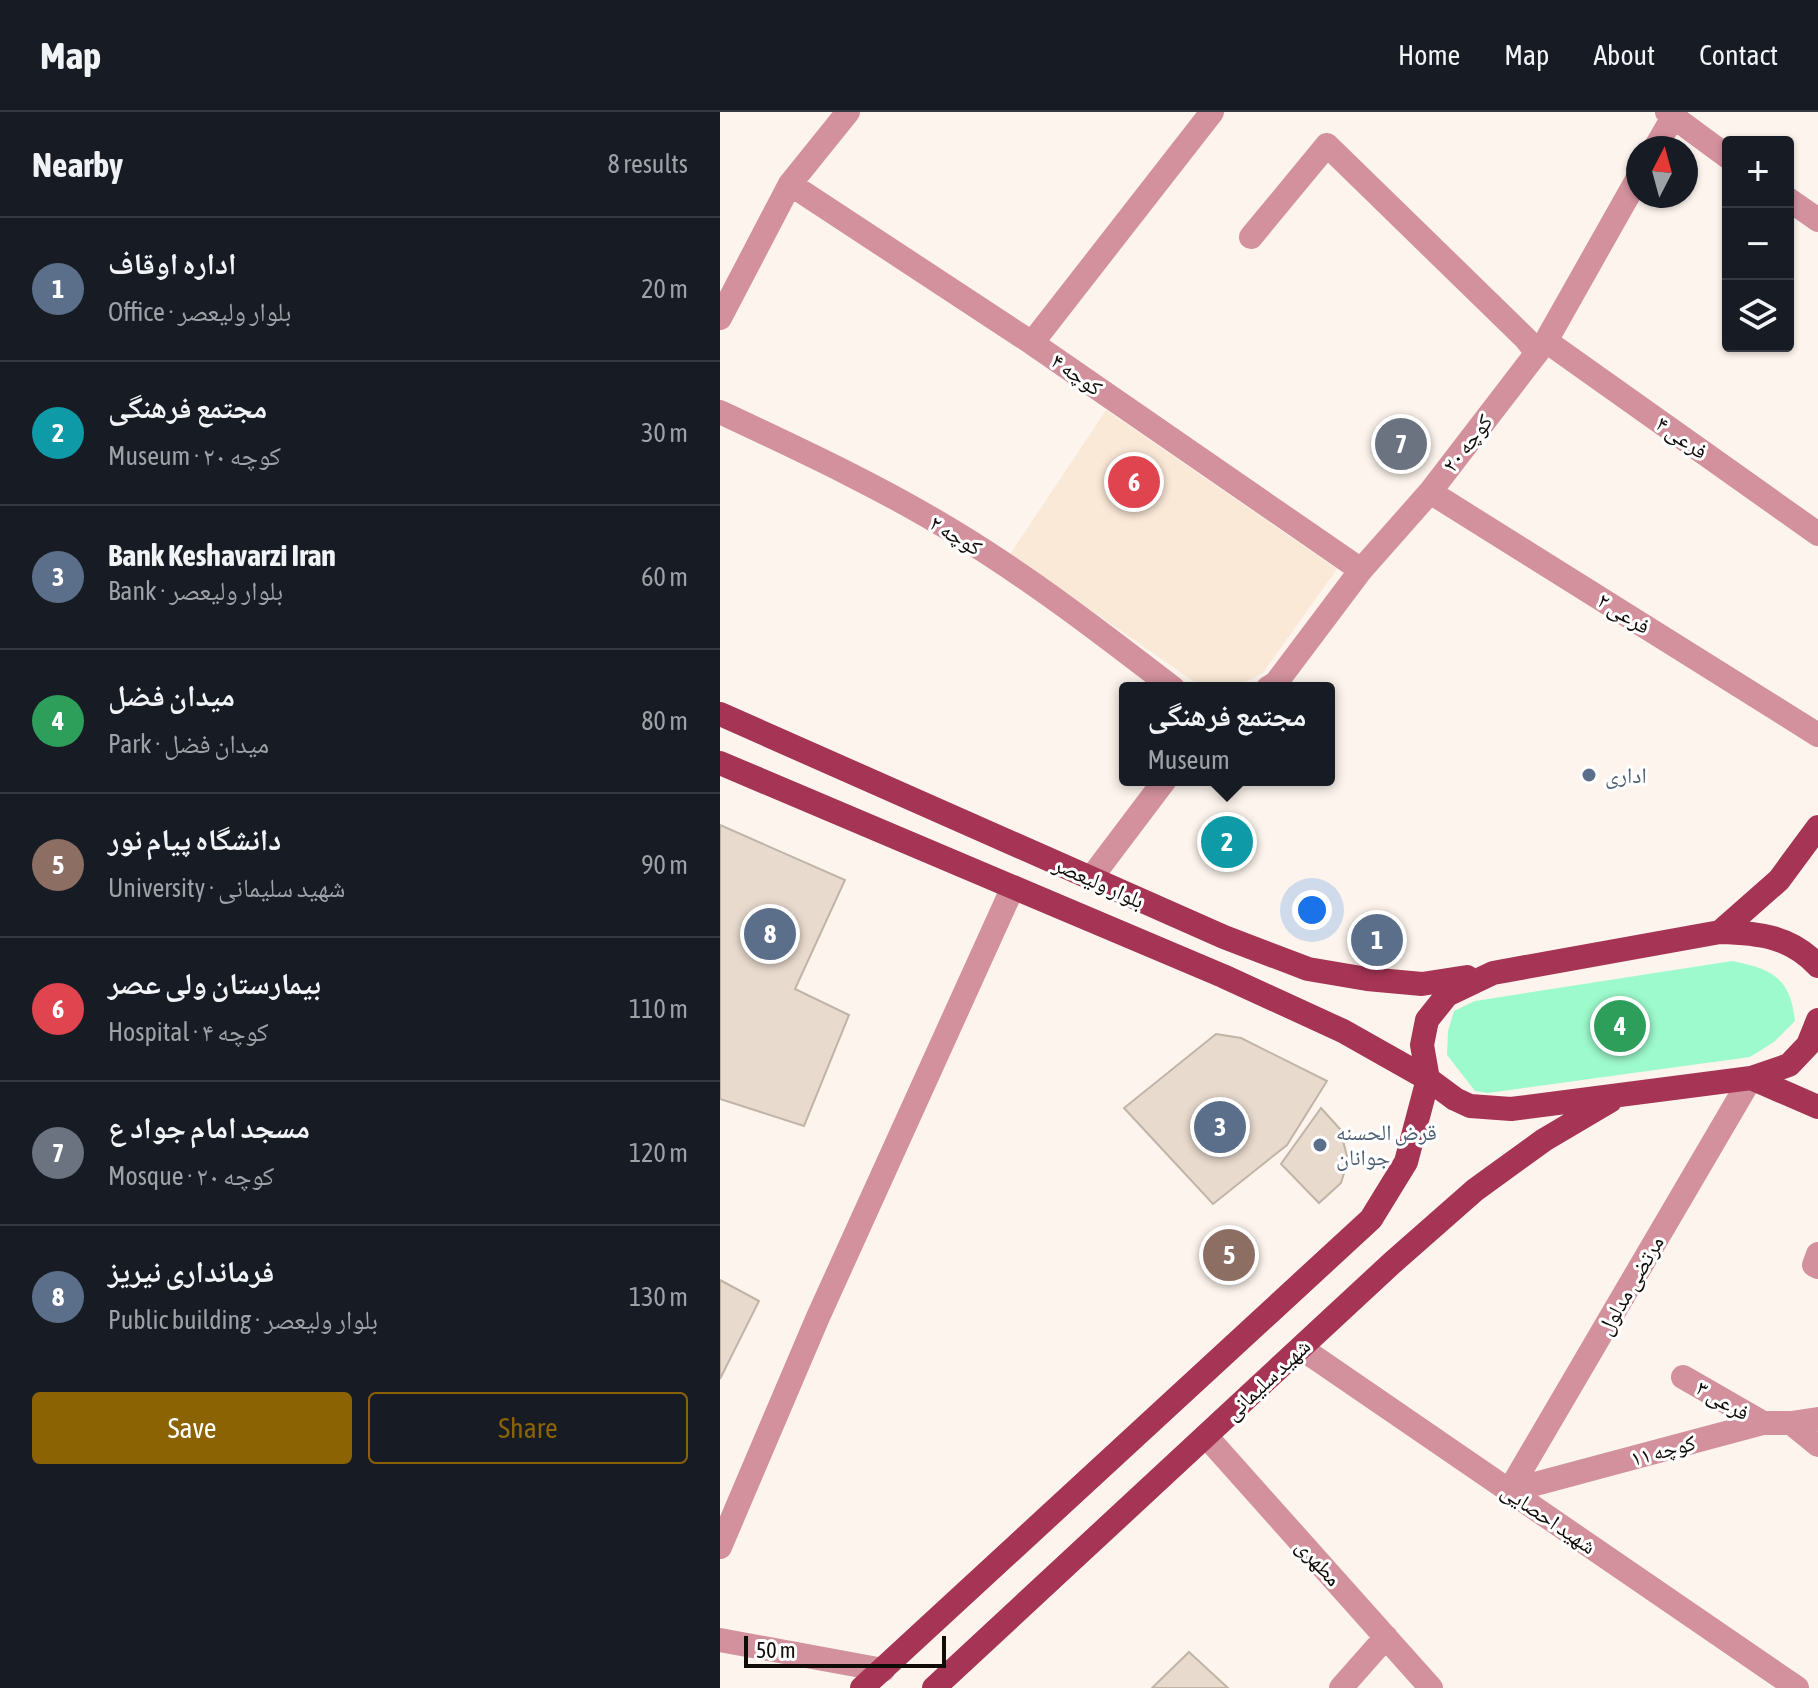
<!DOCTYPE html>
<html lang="en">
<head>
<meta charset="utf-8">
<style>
  body { margin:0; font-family:"Asap Condensed","Noto Naskh Arabic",sans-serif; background:#20242c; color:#f1f3f6 }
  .controls { position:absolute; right:24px; top:24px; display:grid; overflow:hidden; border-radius:8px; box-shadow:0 2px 6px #0004 }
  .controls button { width:72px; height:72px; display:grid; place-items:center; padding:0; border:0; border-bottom:2px solid #363941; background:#171b24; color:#f1f3f6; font:40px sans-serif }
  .compass { position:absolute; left:906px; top:24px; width:72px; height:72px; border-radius:50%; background:#171b24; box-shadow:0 2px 6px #0004; rotate:6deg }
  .scale { position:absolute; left:24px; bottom:20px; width:202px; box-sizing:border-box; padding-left:8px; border:4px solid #110c08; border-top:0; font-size:22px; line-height:28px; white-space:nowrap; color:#110c08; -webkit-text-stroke:6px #fff; paint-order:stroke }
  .you { position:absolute; left:592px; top:798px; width:28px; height:28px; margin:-20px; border:6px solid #fff; border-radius:50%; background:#1a73e8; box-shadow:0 0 0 12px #1a73e833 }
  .badge { display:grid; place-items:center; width:52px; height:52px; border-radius:50%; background:#8b6303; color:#fff; font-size:26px; font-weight:700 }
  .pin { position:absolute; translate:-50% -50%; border:4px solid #fff; box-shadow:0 2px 8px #0006 }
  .popup { position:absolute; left:399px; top:570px; width:216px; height:104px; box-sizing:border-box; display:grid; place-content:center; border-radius:8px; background:#171b24; filter:drop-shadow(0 2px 6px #0005); font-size:26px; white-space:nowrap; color:#9ea1a6 }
  .popup b { font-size:30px; color:#f1f3f6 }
  .popup::after { content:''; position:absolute; left:50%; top:100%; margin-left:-16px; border:16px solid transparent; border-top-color:#171b24 }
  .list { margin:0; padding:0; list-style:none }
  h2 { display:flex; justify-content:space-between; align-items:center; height:104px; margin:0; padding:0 32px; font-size:34px }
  h2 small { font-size:26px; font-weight:400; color:#9ea1a6 }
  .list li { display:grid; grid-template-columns:52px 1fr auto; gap:24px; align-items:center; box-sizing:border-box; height:144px; padding:0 32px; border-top:2px solid #363941 }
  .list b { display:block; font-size:30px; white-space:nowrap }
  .list p { margin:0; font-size:26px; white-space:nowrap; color:#9ea1a6 }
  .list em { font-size:26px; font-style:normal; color:#9ea1a6 }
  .actions { display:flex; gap:16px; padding:24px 32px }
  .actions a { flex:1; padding:18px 0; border:2px solid #8b6303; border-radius:8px; text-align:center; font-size:28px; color:#8b6303 }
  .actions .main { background:#8b6303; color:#fff }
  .icon { flex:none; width:44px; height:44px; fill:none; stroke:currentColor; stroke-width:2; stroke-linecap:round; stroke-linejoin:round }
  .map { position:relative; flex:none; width:1098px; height:1576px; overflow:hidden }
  header { display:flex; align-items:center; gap:48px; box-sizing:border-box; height:112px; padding:0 40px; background:#171b24; border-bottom:2px solid #363941 }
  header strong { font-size:38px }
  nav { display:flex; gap:44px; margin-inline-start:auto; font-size:28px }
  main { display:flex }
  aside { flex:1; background:#171b24 }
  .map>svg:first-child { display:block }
</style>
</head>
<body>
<header>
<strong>Map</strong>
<nav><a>Home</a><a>Map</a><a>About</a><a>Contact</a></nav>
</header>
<main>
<aside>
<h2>Nearby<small>8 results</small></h2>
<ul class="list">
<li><span class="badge" style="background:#5c6f8a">1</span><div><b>اداره اوقاف</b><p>Office · بلوار ولیعصر</p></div><em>20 m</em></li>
<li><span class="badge" style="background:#0f9aa8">2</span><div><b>مجتمع فرهنگی</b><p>Museum · کوچه ۲۰</p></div><em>30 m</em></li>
<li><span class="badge" style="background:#5c6f8a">3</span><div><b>Bank Keshavarzi Iran</b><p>Bank · بلوار ولیعصر</p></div><em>60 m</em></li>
<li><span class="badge" style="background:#2e9e5b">4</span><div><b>میدان فضل</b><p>Park · میدان فضل</p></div><em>80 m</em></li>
<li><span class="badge" style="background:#8d6e63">5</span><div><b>دانشگاه پیام نور</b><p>University · شهید سلیمانی</p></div><em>90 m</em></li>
<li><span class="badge" style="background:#e0444e">6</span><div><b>بیمارستان ولی عصر</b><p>Hospital · کوچه ۴</p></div><em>110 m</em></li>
<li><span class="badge" style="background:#6b7280">7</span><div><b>مسجد امام جواد ع</b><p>Mosque · کوچه ۲۰</p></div><em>120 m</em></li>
<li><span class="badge" style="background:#5c6f8a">8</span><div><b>فرمانداری نیریز</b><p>Public building · بلوار ولیعصر</p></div><em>130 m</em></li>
</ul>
<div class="actions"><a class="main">Save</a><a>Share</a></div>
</aside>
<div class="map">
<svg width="1098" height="1576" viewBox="0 0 1098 1576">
  <rect width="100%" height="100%" fill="#fdf5ed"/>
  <path fill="#fbe9d8" d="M386,298L617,457L543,561L513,576H483L290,442Z"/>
  <path fill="#9dfacc" d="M1012,849C1052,857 1070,865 1075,909L1054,930L1030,945L768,981L755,979L727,943L728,919L734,899L755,889Z"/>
  <path fill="#e8dacd" stroke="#c1b4a7" stroke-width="2" d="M0,713L125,768L75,877L129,903L84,1014L0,987Z
    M496,922L521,926L607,969L567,1033L493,1092L404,996Z
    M601,996L620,1017L628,1048L621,1071L599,1091L561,1052Z
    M0,1168L39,1189L0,1267Z
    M469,1540L508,1576H432Z"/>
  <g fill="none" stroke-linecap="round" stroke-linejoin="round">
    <path stroke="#d2919d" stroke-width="24" d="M947,0L1008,45
      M935,36L956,0
      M70,72L312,231L641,458
      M1068,87L1098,108
      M531,125L607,33L806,227L817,241
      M0,206L70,72L128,0
      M826,229L1098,422
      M312,231L492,0
      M0,300C81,338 163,376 239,423C314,469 384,523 453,576
      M710,380L1098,623
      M548,576L556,571L641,458L710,380L826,229L918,66
      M371,766L445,668
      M1098,1142L1094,1153L1098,1155
      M581,1236L1077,1576
      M963,1265L1043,1311
      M1071,1311L1098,1333
      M486,1324L711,1576
      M789,1379L1031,966
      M789,1379L1043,1311H1071L1098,1307
      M0,1435L98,1205L293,775
      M0,1528L163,1558
      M621,1576L666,1525"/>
    <path stroke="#a63454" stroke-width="24" d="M0,602L504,825L588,857L647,867L702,872L747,865
      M0,651L503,864L623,919L708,967L686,1050L651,1107L142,1576
      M1000,820L1059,768L1098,715
      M1098,854C1071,824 1038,821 1000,820L773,861L727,883L707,908L702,933L708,967L735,987L750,994L791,997L1031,966L1069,953L1088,933L1098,908
      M1031,966L1098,995
      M214,1576L672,1151L755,1078L824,1028L890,989"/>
  </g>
  <g fill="#5c6f8a" stroke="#fff" stroke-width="3">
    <circle cx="869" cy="663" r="8"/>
    <circle cx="600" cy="1033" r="8"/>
  </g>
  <g text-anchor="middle" stroke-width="6" stroke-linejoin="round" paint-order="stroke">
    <g font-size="22" fill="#110c08" stroke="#fff">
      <text transform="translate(357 262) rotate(35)" y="8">کوچه ۴</text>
      <text transform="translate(962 325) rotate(35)" y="8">فرعی ۴</text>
      <text transform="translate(747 331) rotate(-52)" y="8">کوچه ۲۰</text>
      <text transform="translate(236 423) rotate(31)" y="8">کوچه ۲</text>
      <text transform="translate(904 501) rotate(32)" y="8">فرعی ۲</text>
      <text transform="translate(379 770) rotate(24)" y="8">بلوار ولیعصر</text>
      <text transform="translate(910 1173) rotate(-60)" y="8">مرتضی مدلول</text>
      <text transform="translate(547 1267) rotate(-43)" y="8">شهید سلیمانی</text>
      <text transform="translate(1003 1288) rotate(30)" y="8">فرعی ۳</text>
      <text transform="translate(943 1338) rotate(-15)" y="8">کوچه ۱۱</text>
      <text transform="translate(829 1406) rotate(34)" y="8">شهید احصایی</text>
      <text transform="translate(599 1450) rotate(48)" y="8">مطهری</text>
    </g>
    <g font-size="22" fill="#4e5e75" stroke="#fff" text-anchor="start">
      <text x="885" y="671">اداری</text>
      <text x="616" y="1028">قرض الحسنه<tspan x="616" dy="25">جوانان</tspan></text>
    </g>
  </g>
</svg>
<div class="controls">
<button>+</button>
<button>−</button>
<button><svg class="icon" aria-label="layers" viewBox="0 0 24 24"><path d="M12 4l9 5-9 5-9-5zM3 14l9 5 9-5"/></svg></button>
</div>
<svg class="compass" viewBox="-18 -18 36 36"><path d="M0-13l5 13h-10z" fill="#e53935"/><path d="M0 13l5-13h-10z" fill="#9ea1a6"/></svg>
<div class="scale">50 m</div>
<div class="you"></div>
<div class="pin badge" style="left:657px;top:828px;background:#5c6f8a">1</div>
<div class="pin badge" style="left:507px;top:730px;background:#0f9aa8">2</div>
<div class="popup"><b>مجتمع فرهنگی</b>Museum</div>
<div class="pin badge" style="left:500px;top:1015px;background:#5c6f8a">3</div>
<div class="pin badge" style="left:900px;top:914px;background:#2e9e5b">4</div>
<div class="pin badge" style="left:509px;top:1143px;background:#8d6e63">5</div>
<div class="pin badge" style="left:414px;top:370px;background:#e0444e">6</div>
<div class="pin badge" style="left:681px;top:332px;background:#6b7280">7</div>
<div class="pin badge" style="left:50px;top:822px;background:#5c6f8a">8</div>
</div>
</main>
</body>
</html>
